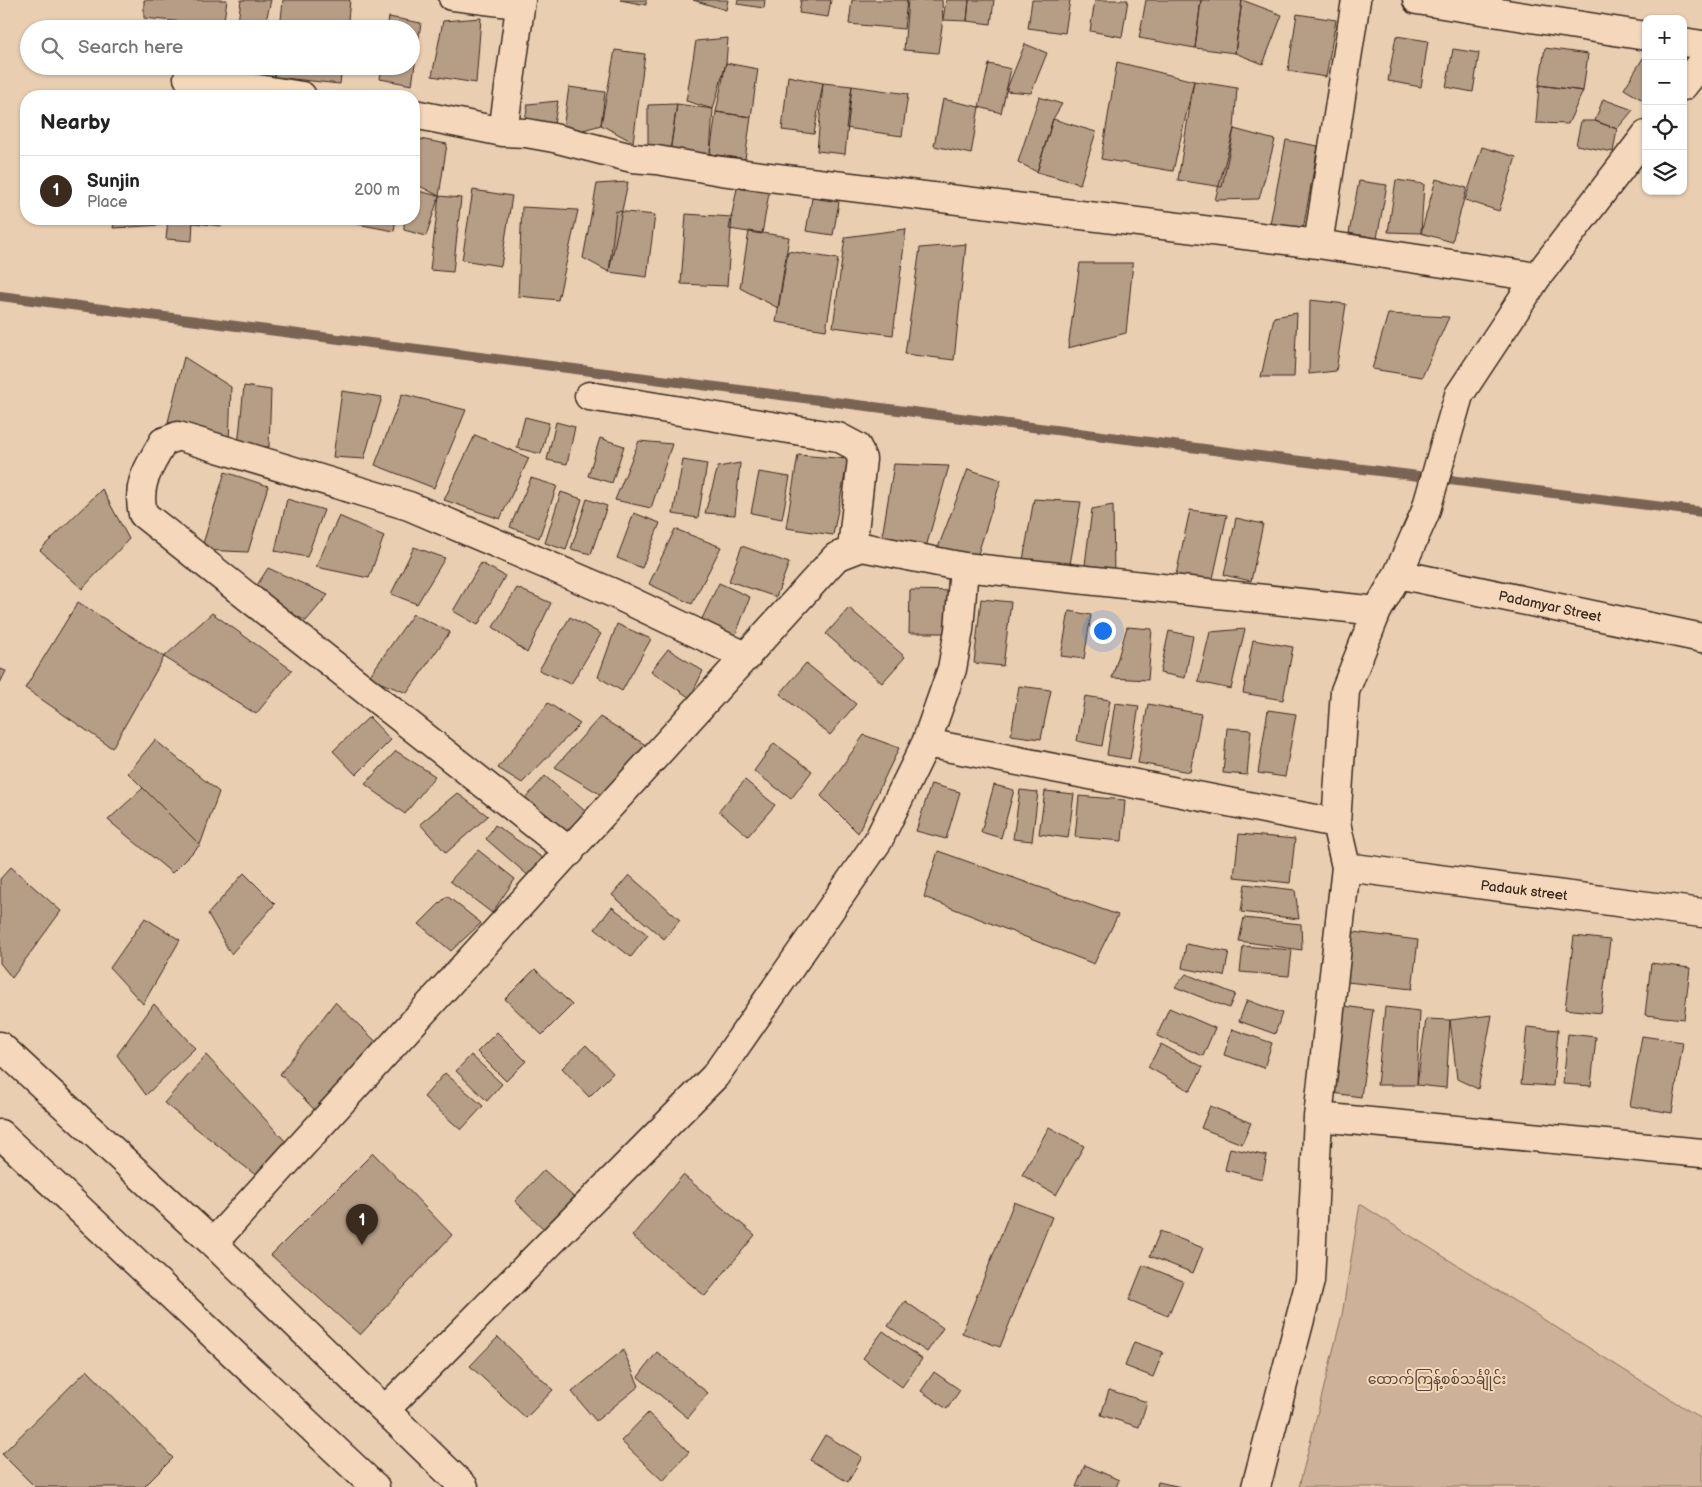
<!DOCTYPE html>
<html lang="en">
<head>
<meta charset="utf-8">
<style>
  body { margin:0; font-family:"Balsamiq Sans","Noto Sans Myanmar",sans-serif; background:#f6f6f6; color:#222 }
  .controls { position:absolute; right:15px; top:15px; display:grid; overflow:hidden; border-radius:10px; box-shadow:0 1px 4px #0004 }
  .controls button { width:45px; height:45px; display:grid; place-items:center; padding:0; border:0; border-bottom:1px solid #e0e0e0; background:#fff; color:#222; font:25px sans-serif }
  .you { position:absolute; left:1102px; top:630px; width:18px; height:18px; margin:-12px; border:4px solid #fff; border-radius:50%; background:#1a73e8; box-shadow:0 0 0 8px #1a73e833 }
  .badge { display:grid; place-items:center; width:32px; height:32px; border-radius:50%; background:#3b2a1e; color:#fff; font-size:16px; font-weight:700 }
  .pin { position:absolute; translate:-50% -41px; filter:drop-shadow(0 1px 2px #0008) }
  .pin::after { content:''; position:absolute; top:26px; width:18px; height:15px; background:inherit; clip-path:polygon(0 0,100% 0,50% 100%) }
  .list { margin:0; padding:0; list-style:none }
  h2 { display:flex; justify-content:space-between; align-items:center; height:65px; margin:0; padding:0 20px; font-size:21px }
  h2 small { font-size:16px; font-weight:400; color:#767676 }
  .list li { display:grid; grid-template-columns:32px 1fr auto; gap:15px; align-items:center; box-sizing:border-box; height:70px; padding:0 20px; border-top:1px solid #e0e0e0 }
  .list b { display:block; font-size:19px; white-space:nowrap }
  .list p { margin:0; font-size:16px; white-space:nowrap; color:#767676 }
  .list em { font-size:16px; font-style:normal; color:#767676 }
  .icon { flex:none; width:28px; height:28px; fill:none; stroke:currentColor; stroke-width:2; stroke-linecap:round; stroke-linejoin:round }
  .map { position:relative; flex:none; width:1702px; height:1487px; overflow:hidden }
  .search { position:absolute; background:#fff; box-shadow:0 1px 4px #0004; left:20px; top:20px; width:400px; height:55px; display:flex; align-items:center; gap:12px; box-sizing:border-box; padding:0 18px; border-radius:28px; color:#767676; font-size:19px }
  .panel { position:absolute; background:#fff; box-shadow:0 1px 4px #0004; left:20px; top:90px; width:400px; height:135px; border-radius:20px }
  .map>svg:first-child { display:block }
</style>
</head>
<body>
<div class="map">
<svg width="1702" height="1487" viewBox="0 0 1702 1487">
  <rect width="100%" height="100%" fill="#eaceb2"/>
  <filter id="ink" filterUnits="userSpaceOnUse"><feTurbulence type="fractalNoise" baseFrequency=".02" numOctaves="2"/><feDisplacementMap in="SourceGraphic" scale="10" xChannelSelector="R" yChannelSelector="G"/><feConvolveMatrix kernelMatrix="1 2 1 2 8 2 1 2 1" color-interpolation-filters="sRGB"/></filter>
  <g filter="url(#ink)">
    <path fill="#cdb299" stroke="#846e5c" d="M1360,1204L1702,1419V1487H1299L1342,1315Z"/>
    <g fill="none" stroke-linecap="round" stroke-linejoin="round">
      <path stroke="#796452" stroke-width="10" d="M0,296L1702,512"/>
    </g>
    <path fill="#b69d86" stroke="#3b2a1e" d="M144,0H227L223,26L144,18Z
      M241,0H271L264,29H237Z
      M283,0H350L347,29H280Z
      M620,0H646V5Z
      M693,0H728L726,10Z
      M738,0H765L764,8L737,4Z
      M801,0H831L828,17L799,13Z
      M852,0H907L904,29L849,24Z
      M908,0H942L943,20L938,53L904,50Z
      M946,0H969L967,21L943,20Z
      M969,0H994L991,24L967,21Z
      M1032,0H1070L1065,33L1028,28Z
      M1095,0H1128L1122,37L1090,31Z
      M1146,0H1201L1195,48L1139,38Z
      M1201,0H1242L1235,53L1195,48Z
      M1242,0L1282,15L1263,64L1235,53Z
      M1297,14L1336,20L1326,77L1288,71Z
      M389,17L421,23L412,85L380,79L382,66H411V29H387Z
      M481,18L476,83L432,76L443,21Z
      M1396,36L1428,41L1421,87L1388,81Z
      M728,38L726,63L713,109L686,101L696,41Z
      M1025,44L1047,53L1031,93L1006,91Z
      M1545,48L1588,54L1583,91L1539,85Z
      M1453,49L1479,53L1473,92L1446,87Z
      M615,50L645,54L633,142L601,125Z
      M1643,58L1646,60V102L1624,89Z
      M1117,62L1194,81L1173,171L1101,159Z
      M726,63L758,69L751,117L716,112Z
      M989,64L1011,69L1001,113L979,107Z
      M276,66H342L340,84L274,77Z
      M788,76L823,83L814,134L782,130Z
      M1194,81L1237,88L1234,129L1222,187L1178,180Z
      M823,83L852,86L845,154L817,151Z
      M1539,85L1583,91L1568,124L1536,123Z
      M852,86L908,94L902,136L846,128Z
      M569,87L605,92L601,125L562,136Z
      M1039,97L1062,104L1053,119L1037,172L1018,162Z
      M943,99L979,107L971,154L934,146Z
      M1603,99L1633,110L1617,129L1595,121Z
      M558,101L553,130L524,125L528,104Z
      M677,104L670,152L648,146V105Z
      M677,104L713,109L710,154L670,152Z
      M716,112L751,117L745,159L710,154Z
      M1053,119L1096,132L1080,184L1037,172Z
      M1581,121H1595L1617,129L1613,152L1576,145Z
      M1234,129L1275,140L1259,199L1215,200Z
      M414,138L447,144L439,196L414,183Z
      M1286,140L1318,146L1303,230L1270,224Z
      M1482,147L1516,157L1499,211L1465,200Z
      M1436,179L1467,188L1452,242L1421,233Z
      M1396,180L1424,184L1421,233L1388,232Z
      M1359,181L1387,185L1377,238L1349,233Z
      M628,182L609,272L583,258L597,184Z
      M737,188L769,193L762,234L729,229Z
      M414,190L439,196L426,236L404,230V219H414Z
      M473,190L512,196L501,266L462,260Z
      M439,196L461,198L453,272L430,270Z
      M812,198L839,202L833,235L806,231Z
      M522,207L578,210L558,300L518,296Z
      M616,211L655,215L647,277L609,272Z
      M686,214L732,217L727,286L681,284Z
      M115,219H163L161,225L113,228Z
      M168,219H193L192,241L166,239Z
      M193,219H223L222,226L193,223Z
      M346,219H396L394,231L346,222Z
      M906,229L893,335L833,327L845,237Z
      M749,231L789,237L778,308L740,288Z
      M966,244L954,360L905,354L920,248Z
      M788,251L838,259L826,330L776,322Z
      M1080,263H1133L1126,333L1068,348Z
      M1310,300L1346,304L1336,371L1309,374Z
      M1297,313L1294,377H1261L1274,317Z
      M1388,314L1449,317L1422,377L1372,369Z
      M184,357L231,387L229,444L168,422Z
      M244,386L271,390L269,447L238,446Z
      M342,391L382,397L364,459L333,457Z
      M402,394L466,410L434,488L375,465Z
      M525,417L549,423L541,454L517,448Z
      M556,422L575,427L567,464L547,460Z
      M475,435L529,458L500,519L444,500Z
      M600,438L624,446L612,483L588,476Z
      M639,441L672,444L651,508L615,500Z
      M798,455L848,459L833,535L786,528Z
      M683,460L707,464L698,518L673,514Z
      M740,463L735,515L705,513L718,467Z
      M894,464L949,466L926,547L881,543Z
      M968,469L1001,480L976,560L936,553Z
      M225,472L268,486L248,552L201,550Z
      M759,472L790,477L782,519L751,513Z
      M531,478L557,486L539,538L510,527Z
      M102,489L129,539L82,589L40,550Z
      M561,492L582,499L566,550L545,543Z
      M287,499L324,510L307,557L275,551Z
      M587,499L607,506L591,554L571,549Z
      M1034,499L1081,502L1069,570L1023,560Z
      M1113,505L1114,577L1085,565L1092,509Z
      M1190,510L1227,515L1212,583L1174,584Z
      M634,513L660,523L642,568L617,558Z
      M339,516L384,536L369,578L316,567Z
      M1236,518L1263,524L1251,581L1224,575Z
      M675,529L721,547L692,604L649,584Z
      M742,546L789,563L776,597L729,581Z
      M414,547L445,558L417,604L391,594Z
      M481,563L505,576L478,625L453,611Z
      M268,568L328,595L306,621L252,593Z
      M719,583L750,597L734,639L698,627Z
      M517,588L551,603L527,653L493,627Z
      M910,590L955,591L954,633H909Z
      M981,599L1011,602L1003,666L974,663Z
      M78,602L164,657L112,748L25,688Z
      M849,608L905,657L882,683L826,634Z
      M1069,611L1091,615L1084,659L1061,656Z
      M212,613L292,670L256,714L164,657Z
      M413,614L450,632L407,693L368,678Z
      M570,617L601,634L571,684L539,670Z
      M617,624L651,639L622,691L598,677Z
      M1127,627L1152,629L1148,680L1112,678Z
      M1245,629L1231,689L1198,682L1210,632Z
      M1169,631L1193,636L1185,678L1160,673Z
      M1253,640L1293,647L1283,700L1243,693Z
      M668,649L703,671L690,698L651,671Z
      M806,663L856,704L830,735L780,694Z
      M0,669L6,671L0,683Z
      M1019,686L1051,690L1041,739L1011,735Z
      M1085,696L1110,700L1102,746L1077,741Z
      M548,703L580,724L522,783L498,768Z
      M1115,703L1139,706L1130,759L1107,755Z
      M1148,704L1201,714L1190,772L1138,763Z
      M1268,710L1296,714L1285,777L1258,773Z
      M369,717L391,740L356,775L333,751Z
      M600,717L649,747L608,799L555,767Z
      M1227,728L1251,730L1247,775L1223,773Z
      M864,735L899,748L858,833L821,796Z
      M155,740L219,792L200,845L128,773Z
      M774,743L812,771L791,799L754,771Z
      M396,751L435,776L405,814L365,784Z
      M545,776L593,818L567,836L524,800Z
      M745,780L775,805L748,836L719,811Z
      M931,784L960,792L946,839L916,831Z
      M994,785L1014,790L1001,838L981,832Z
      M143,788L200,845L172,873L108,820Z
      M1020,790L1038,792L1032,841L1013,839Z
      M1045,791L1074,794L1068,838L1039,834Z
      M457,793L488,816L446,853L420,824Z
      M1079,796L1125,800L1122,841L1075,837Z
      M495,825L550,863L538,884L486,839Z
      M1239,834L1295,839L1290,883L1234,877Z
      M478,850L515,879L492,913L450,881Z
      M938,851L1118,915L1094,964L924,897Z
      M11,867L61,911L12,978L0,963V879Z
      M244,873L275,904L231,954L208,914Z
      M629,875L680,920L664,939L612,895Z
      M1245,884L1295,890L1299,919L1241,912Z
      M447,896L481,923L451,951L419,924Z
      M612,907L648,935L631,957L595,929Z
      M145,918L180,940L143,1004L110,968Z
      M1244,918L1301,924L1302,950L1239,941Z
      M1353,932L1418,940L1412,989L1347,982Z
      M1574,936L1610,940L1601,1013L1565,1009Z
      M1186,944L1229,952L1224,976L1182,968Z
      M1243,946L1292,950L1289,976L1240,972Z
      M1651,963L1690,968L1684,1019L1645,1015Z
      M535,969L572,1005L542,1035L505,999Z
      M1186,974L1235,994L1229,1008L1175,987Z
      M1247,1000L1282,1013L1275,1034L1239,1021Z
      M335,1002L392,1057L332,1128L280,1074Z
      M154,1004L195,1048L146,1095L117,1055Z
      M1344,1006L1373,1010L1361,1097L1332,1093Z
      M1385,1007L1420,1011L1417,1085H1377Z
      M1169,1008L1215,1028L1203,1056L1157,1036Z
      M1492,1015L1478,1089L1457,1079L1450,1020Z
      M1426,1019L1450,1020L1446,1088L1417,1085Z
      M1527,1027L1558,1030L1553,1086L1521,1084Z
      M1232,1029L1272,1043L1264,1068L1224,1055Z
      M497,1032L526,1061L506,1081L477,1052Z
      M1568,1034L1596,1037L1591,1086L1563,1084Z
      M1642,1036L1683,1042L1672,1113L1630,1106Z
      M1161,1044L1203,1067L1190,1091L1148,1067Z
      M586,1045L613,1073L589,1097L562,1068Z
      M206,1055L298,1155L267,1184L164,1103Z
      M471,1055L502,1084L487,1101L456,1071Z
      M445,1073L483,1106L461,1130L424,1097Z
      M1210,1106L1251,1123L1242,1144L1201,1128Z
      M1049,1127L1084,1146L1056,1195L1022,1175Z
      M1230,1148L1267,1156L1262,1179L1225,1170Z
      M373,1153L452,1235L360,1335L271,1255Z
      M544,1170L578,1201L548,1233L515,1201Z
      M683,1175L755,1235L705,1296L632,1236Z
      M1014,1202L1052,1217L1000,1347L962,1333Z
      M1160,1231L1203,1248L1193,1273L1150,1256Z
      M1143,1265L1183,1281L1168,1316L1129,1300Z
      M905,1301L943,1328L927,1352L888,1326Z
      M883,1331L922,1359L902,1387L863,1358Z
      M498,1337L553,1390L526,1418L470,1366Z
      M1134,1342L1163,1352L1153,1377L1125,1366Z
      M623,1350L639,1386L596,1421L572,1392Z
      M657,1352L708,1393L688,1418L638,1377Z
      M87,1370L173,1458L144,1487H35L2,1454Z
      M934,1372L960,1390L947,1409L921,1391Z
      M1109,1390L1147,1402L1139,1427L1101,1415Z
      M648,1413L689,1452L663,1481L621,1441Z
      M825,1435L862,1457L848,1482L810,1460Z
      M1085,1465L1119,1480L1116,1487H1076Z
      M1158,1482L1181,1487H1157Z"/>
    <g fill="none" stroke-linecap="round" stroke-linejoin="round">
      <defs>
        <path id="service" d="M449,0L520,9"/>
        <path id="minor" d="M1417,0L1646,36
          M1683,42L1702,45
          M188,78L302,96
          M1683,86L1702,62
          M414,114L503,132L526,133L554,138L632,158L657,160L721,171L1318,244L1537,277
          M503,132L521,0
          M1318,244L1356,0
          M589,396L838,437L857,447L862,459L852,549
          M1398,574L1702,638
          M926,743L1336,823
          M570,852L143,514C136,483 149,468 163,442L178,436L409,506L613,593L747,657
          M1346,867L1702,913
          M1318,1117L1702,1153
          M213,1243L836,557L862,547L964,567L1377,611
          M386,1409L715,1076L878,841L926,743L952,669L959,630L964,567
          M1256,1487L1310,1281L1318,1117L1346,867L1336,823L1345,691L1377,611L1398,574L1425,513L1459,395L1537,277L1646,135"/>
        <path id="trunk" d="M0,1046L213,1243L464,1487
          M0,1134L375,1487"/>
      </defs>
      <use href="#service" stroke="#3b2a1e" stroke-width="22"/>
      <use href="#minor" stroke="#3b2a1e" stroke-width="31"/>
      <use href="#trunk" stroke="#3b2a1e" stroke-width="31"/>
      <use href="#service" stroke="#f5d8bb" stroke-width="19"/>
      <use href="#minor" stroke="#f5d8bb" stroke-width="28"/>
      <use href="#trunk" stroke="#f5d8bb" stroke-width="28"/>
    </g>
  </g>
  <g text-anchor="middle" stroke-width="4" stroke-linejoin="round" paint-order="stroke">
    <g font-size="14" fill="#3b2a1e" stroke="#f5d8bb">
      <text transform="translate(1550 606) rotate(12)" y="5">Padamyar Street</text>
      <text transform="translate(1524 890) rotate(7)" y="5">Padauk street</text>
    </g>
    <g font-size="14" fill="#584537" stroke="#f5d8bb">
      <text x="1437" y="1384">ထောက်ကြန့်စစ်သင်္ချိုင်း</text>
    </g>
  </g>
</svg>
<div class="controls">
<button>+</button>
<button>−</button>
<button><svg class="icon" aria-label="locate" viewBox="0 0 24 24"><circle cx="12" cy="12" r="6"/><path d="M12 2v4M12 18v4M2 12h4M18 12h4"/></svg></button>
<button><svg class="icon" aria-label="layers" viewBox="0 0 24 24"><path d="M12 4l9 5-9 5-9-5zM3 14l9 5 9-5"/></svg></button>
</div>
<div class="you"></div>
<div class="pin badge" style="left:362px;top:1245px">1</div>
<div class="search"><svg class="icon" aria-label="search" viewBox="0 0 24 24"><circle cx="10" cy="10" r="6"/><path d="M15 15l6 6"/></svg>Search here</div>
<section class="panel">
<h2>Nearby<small></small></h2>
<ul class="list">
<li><span class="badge">1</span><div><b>Sunjin</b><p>Place</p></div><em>200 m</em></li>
</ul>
</section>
</div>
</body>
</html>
